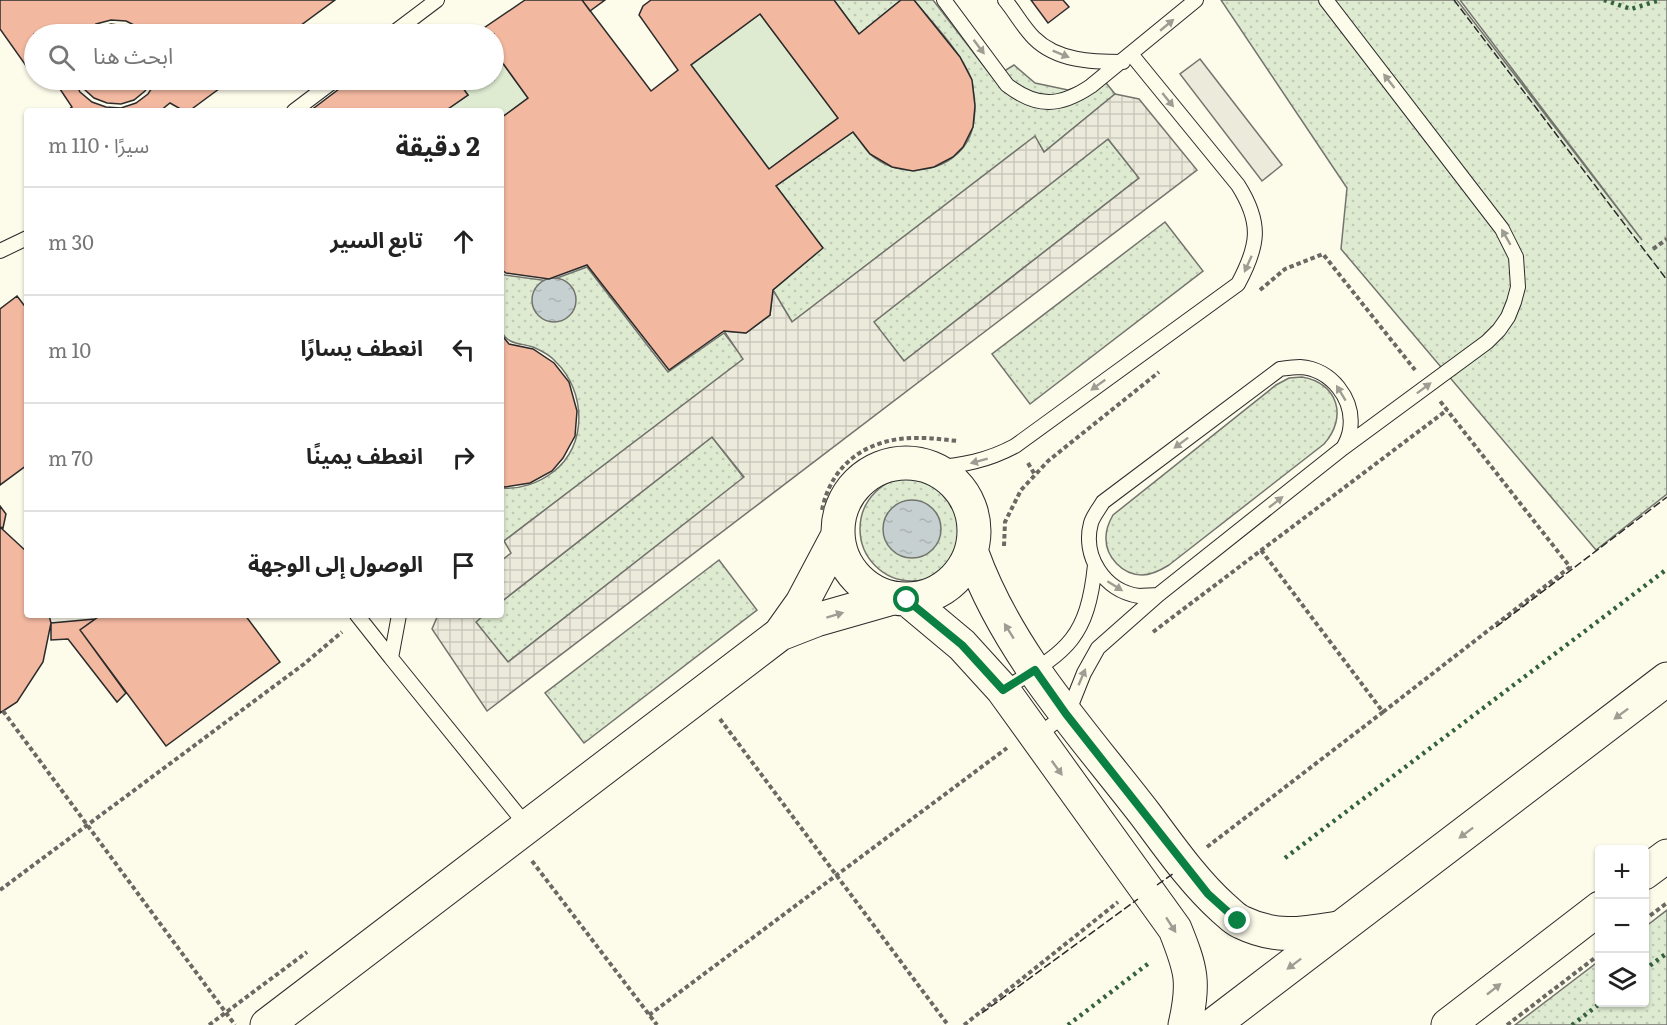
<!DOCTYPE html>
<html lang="ar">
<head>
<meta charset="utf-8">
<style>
  body { margin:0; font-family:Literata,"Noto Sans Arabic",serif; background:#f6f6f6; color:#222; direction:rtl }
  .controls { position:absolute; right:18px; bottom:18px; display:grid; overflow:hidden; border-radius:6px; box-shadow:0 2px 4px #0004 }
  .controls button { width:54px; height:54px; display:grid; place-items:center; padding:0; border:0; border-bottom:2px solid #e0e0e0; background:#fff; color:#222; font:30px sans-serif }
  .stop { position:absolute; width:18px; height:18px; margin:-14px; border:4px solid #0b8043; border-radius:50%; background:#fff }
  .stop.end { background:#0b8043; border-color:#fff; box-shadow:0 2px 6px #0008 }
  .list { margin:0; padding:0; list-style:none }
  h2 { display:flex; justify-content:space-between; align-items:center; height:78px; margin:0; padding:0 24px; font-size:26px }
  h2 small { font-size:20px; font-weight:400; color:#767676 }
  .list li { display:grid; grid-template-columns:39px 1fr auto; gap:18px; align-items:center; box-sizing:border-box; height:108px; padding:0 24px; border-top:2px solid #e0e0e0 }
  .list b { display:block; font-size:22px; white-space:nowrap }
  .list em { font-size:20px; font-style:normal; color:#767676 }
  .icon { flex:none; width:33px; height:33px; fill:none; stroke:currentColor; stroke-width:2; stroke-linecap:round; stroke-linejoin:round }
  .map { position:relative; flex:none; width:1667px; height:1025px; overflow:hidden; direction:ltr }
  .search { position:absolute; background:#fff; box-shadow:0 2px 4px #0004; left:24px; top:24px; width:480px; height:66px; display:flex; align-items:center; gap:15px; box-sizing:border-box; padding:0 21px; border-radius:33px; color:#767676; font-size:22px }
  .panel { position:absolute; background:#fff; box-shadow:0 2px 4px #0004; left:24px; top:108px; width:480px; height:510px; border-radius:6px; direction:rtl }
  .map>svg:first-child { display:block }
</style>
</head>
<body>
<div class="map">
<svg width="1667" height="1025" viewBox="0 0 1667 1025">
  <defs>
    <pattern id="grass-dots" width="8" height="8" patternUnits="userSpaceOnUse" patternTransform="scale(1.5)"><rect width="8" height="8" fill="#deebd1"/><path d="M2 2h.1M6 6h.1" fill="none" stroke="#bfcab4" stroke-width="1.8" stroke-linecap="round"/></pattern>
    <pattern id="plaza-grid" width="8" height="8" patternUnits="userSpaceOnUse" patternTransform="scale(1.5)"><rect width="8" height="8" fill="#eceadb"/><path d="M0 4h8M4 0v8" fill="none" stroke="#cbc9bc"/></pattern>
    <pattern id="water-ripples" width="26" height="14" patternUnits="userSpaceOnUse" patternTransform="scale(1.5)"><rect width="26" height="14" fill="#c7d0d0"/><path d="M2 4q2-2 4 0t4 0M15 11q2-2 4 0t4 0" fill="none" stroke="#abb3b3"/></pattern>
  </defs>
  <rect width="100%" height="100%" fill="#fdfbea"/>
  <path fill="url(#grass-dots)" stroke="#74746e" stroke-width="1.5" d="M834,0H901L859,34Z
    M914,0H933L993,78L1014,65L1035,83L1068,90L1102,78L1115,94L1044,152L1035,137L792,322L773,290L822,248L776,186L853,132C859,139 864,148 870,154C896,177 939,175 962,149C974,135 976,114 974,96C973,90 973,83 971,78C959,49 933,24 914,0Z
    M1221,0H1457L1642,240L1460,0H1667V494L1596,550L1341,249L1347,188Z
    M1108,139L1139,178L904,361L873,322Z
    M1165,222L1203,271L1030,404L992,354Z
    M587,267L668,372L724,333L744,359L504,541L501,538V488C519,490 539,483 553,472C588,446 586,391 556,362C551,356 540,350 533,347C521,343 508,345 502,332C498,323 501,284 501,272L505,275L549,281Z
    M1302,377C1338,383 1348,417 1324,444L1169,565C1161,570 1152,575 1142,575C1123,575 1105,557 1106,537C1106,529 1109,522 1113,515L1276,385L1289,378Z
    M712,437L744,478L508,662L475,622L484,615H501V602Z
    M860 529a52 52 0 1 1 104 0a52 52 0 1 1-104 0Z
    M719,560L757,610L584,743L545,693Z
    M1667,910V1025H1515L1599,961L1600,1002H1644L1645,927Z"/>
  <path fill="#deebd1" stroke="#74746e" stroke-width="1.5" d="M760,14L838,118L769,169L691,65Z
    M494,51L528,98L501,118V111H445L468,95L457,80H494Z"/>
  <path fill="#eceadb" stroke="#74746e" stroke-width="1.5" d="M1200,59L1282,165L1262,181L1180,74Z"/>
  <path fill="url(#plaza-grid)" stroke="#74746e" stroke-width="1.5" fill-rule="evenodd" d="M1115,94L1139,99L1197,170L487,711L432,629L438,615H484L476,622L508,662L744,477L712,437L501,602V561L511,553L504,541L743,359L724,331L746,333L770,315L773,290L792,322L1035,136L1044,152ZM1108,139L1139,178L904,361L874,322Z"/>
  <path fill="url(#water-ripples)" stroke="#74746e" stroke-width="1.5" d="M532 300a22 22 0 1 1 44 0a22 22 0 1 1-44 0Z
    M883 529a29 29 0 1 1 58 0a29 29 0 1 1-58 0Z"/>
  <path fill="#f2b8a0" stroke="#2b2b2b" stroke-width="1.5" fill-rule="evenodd" d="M0,0H335L289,34H34V77L0,29Z
    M525,0H582L651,91L678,70L639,15L643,6L651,0H834L859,34L901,0H914L960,57L972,80L975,106L973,127L963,147L953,157L934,167L913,171L892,167L870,154L853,132L776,186L823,248L773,290L770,315L746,333L724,331L669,370L587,265L549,279L506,273L501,269V118L528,98L494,51V34H475ZM760,14L838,118L769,169L691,65Z
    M582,0H605L590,11Z
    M1031,0H1063L1069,7L1048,23Z
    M111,20L126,21L140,28L147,34H82L96,24Z
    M111,24L125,26L141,34H89L98,28Z
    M36,80H231L189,111H184L170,103L160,111H66L72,107L58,86L39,83Z
    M74,80H157L148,94L136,103L121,108L106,107L92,102L80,92Z
    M78,80H152L145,91L134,100L121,104L107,103L94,98L84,89Z
    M351,80H457L468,95L445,111H310Z
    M17,296L27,309V465L0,485V309Z
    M501,334L509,344L533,349L554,363L569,382L577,411L575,436L563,458L552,471L530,483L505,487L501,486Z
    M0,506L6,514L3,528L0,527Z
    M0,527L27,552V615H49L51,623L43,662L17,702L0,713Z
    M101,615H245L280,662L166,746L80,630Z
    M95,619L80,630L126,693L117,702L68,639L51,640V623Z"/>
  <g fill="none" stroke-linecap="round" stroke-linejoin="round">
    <defs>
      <path id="service" d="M944,0L1007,85C1037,108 1060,107 1091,86L1196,0
        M1005,0C1015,12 1023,27 1034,38C1057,61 1092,62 1123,62
        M1326,0L1502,229L1516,257L1518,287L1514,302L1508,317L1499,330L1487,342L1343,448L1158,595C1152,595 1145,596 1139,596C1104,591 1082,556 1091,523C1093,516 1099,509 1103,502L1280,369C1287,368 1293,367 1300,367C1331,369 1355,399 1350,430C1349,436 1346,443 1343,448
        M392,34L437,0
        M294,111L335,80
        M0,251L27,238
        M932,468C963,465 987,461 1015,446L1238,284C1259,245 1262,223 1238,185L1131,54
        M357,615L391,658L399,615
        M391,658L527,826
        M1003,690C1064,652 1087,643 1095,565
        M1037,736L1066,714L1070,708L1084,673L1098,648L1158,595"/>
      <path id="tertiary" d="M838 531a68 68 0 1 1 136 0a68 68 0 1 1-136 0Z
        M972,553C1008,653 1081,731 1145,814C1169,846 1193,881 1223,908C1229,913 1234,919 1241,922C1276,939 1301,934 1338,928
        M907,599L962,645L1003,690L1175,929C1191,969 1195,982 1185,1025
        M780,634L802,603L838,535
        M1644,873L1667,856
        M267,1025L780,634L816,620L893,598
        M1213,1025L1667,679
        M1448,1025L1600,908"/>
    </defs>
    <use href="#service" stroke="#2b2b2b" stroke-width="16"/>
    <use href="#tertiary" stroke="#2b2b2b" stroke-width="35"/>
    <path stroke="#6a6964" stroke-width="4" stroke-dasharray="4.5 3" stroke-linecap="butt" d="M1653,249L1667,239
      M1260,290L1285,269L1323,254L1415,370
      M1028,463L1035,475
      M822,510C832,460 873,436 921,438C934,438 946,440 958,441
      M1004,546L1005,522L1021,490L1048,461L1159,372
      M1153,632L1447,410
      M3,711L235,1025
      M1383,712L1570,567L1440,401
      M720,719L948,1025
      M1207,847L1383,712L1261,550
      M532,861L657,1025
      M0,890L304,664L342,632
      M1644,920L1667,903
      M649,1015L1007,748
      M209,1025L307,952
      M964,1025L1118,902
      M1507,1025L1600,954"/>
    <use href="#service" stroke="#fdfbea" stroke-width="14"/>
    <use href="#tertiary" stroke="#fdfbea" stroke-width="33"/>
    <path stroke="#34623c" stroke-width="4.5" stroke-dasharray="3 4.5" stroke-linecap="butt" d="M1604,0L1631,9L1660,0
      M1285,858L1667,569
      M1644,970L1667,953
      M1068,1025L1149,963
      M1572,1025L1602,1002"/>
    <path stroke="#2b2b2b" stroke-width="1.5" stroke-dasharray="8 3" stroke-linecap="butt" d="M1454,0L1667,280
      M1496,627L1667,497
      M1157,885L1174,873
      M982,1013L1138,899"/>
  </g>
  <defs><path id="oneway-solid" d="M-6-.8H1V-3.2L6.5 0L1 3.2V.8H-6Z" transform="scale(1.5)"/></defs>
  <g fill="#9e9d94">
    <use href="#oneway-solid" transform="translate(1167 25) rotate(-40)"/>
    <use href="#oneway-solid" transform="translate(979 47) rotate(53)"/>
    <use href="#oneway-solid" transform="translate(1061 54) rotate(22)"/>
    <use href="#oneway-solid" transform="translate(1389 81) rotate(-128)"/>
    <use href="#oneway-solid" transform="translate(1168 100) rotate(51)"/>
    <use href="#oneway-solid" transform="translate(1506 237) rotate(-120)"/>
    <use href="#oneway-solid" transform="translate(1248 264) rotate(114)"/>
    <use href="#oneway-solid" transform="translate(1098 385) rotate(144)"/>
    <use href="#oneway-solid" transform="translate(1424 388) rotate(-37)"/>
    <use href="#oneway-solid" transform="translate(1341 393) rotate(-121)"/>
    <use href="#oneway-solid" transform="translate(1181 443) rotate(143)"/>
    <use href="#oneway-solid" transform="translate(979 461) rotate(165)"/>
    <use href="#oneway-solid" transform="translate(1276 502) rotate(-38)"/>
    <use href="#oneway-solid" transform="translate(1115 586) rotate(32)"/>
    <use href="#oneway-solid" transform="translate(835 615) rotate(-17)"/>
    <use href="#oneway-solid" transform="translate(1009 631) rotate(-122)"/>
    <use href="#oneway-solid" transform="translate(1082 677) rotate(-67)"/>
    <use href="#oneway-solid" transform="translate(1621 714) rotate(143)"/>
    <use href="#oneway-solid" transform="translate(1057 768) rotate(54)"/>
    <use href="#oneway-solid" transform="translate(1466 833) rotate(143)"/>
    <use href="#oneway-solid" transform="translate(1171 925) rotate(57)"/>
    <use href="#oneway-solid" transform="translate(1294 964) rotate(143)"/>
    <use href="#oneway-solid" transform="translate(1494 989) rotate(-38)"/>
  </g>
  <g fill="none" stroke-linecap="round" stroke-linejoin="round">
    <path stroke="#0b8043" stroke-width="8" d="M907,600L962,645L1003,690L1035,670L1066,714L1208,894L1238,921"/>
  </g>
</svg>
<div class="controls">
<button>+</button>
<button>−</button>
<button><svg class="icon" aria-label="layers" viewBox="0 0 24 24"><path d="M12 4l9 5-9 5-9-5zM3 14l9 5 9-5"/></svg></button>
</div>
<div class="stop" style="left:907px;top:600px"></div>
<div class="stop end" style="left:1238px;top:921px"></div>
<div class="search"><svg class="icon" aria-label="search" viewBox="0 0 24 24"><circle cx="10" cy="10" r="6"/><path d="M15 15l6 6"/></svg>ابحث هنا</div>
<section class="panel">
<h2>2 دقيقة<small>سيرًا · 110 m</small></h2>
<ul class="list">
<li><svg class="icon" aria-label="ahead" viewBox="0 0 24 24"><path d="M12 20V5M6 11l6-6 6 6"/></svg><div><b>تابع السير</b></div><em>30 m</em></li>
<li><svg class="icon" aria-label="left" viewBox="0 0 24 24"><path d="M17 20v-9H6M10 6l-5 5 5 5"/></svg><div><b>انعطف يسارًا</b></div><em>10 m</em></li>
<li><svg class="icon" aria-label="right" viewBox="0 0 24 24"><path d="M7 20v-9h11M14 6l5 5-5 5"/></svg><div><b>انعطف يمينًا</b></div><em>70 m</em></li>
<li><svg class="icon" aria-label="arrive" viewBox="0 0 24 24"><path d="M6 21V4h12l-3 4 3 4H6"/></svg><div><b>الوصول إلى الوجهة</b></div></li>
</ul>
</section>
</div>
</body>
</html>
